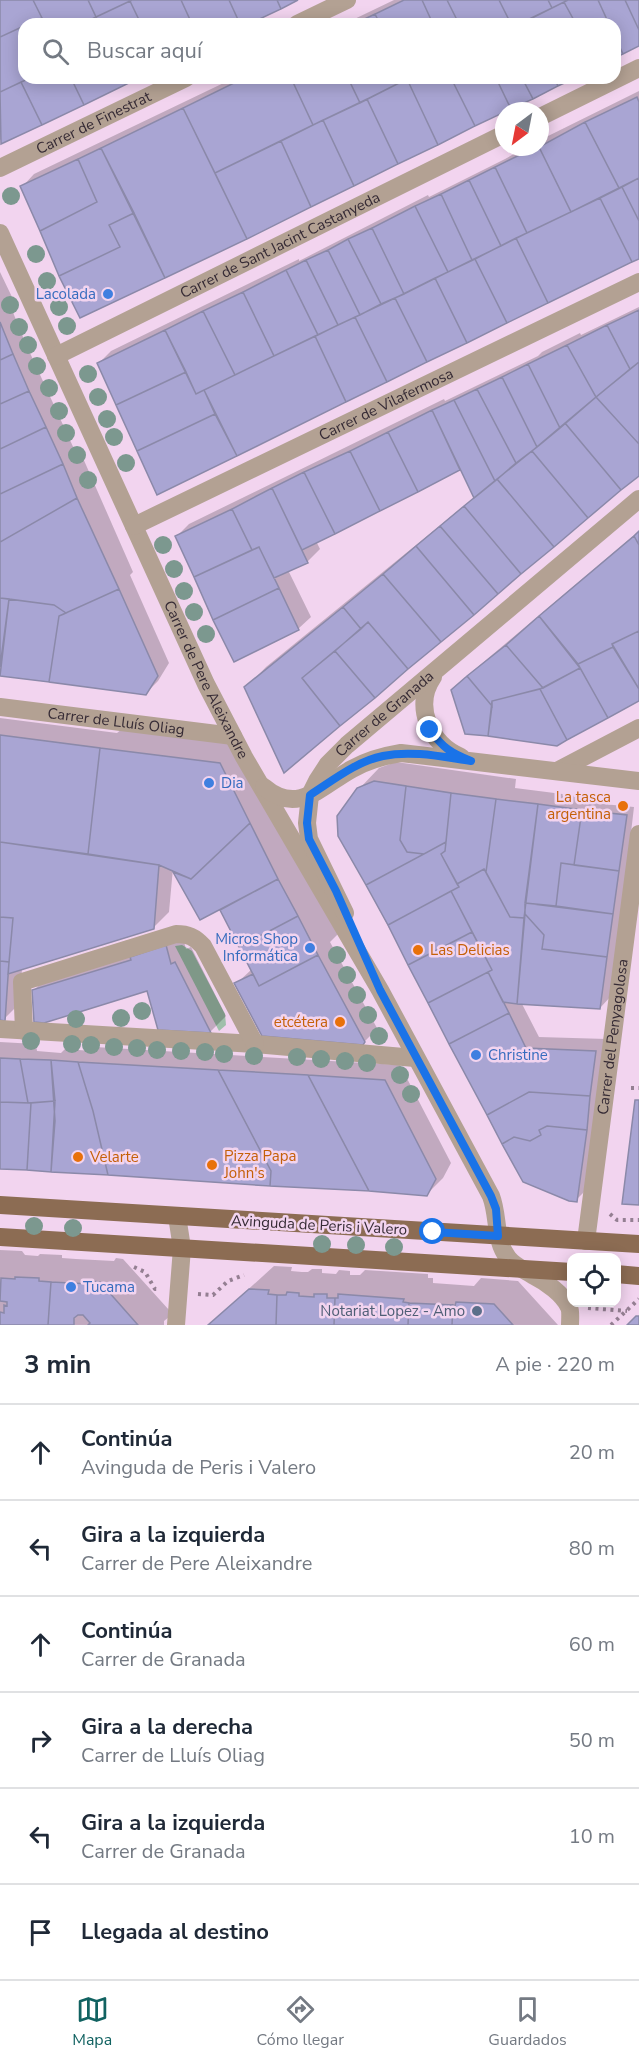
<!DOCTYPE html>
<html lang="es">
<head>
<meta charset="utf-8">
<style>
  body { margin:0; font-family:"Nunito Sans",sans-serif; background:#f6f6f7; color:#1f2937 }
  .controls { position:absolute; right:18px; bottom:18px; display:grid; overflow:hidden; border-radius:12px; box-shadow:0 3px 15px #0003 }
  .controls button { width:54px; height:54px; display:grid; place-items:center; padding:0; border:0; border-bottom:2px solid #e0e1e3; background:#fff; color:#1f2937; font:30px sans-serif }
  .compass { position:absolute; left:495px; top:102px; width:54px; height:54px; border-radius:50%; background:#fff; box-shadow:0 3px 15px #0003; rotate:212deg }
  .stop { position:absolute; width:18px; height:18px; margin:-14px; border:4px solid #1a73e8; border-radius:50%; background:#fff }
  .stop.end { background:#1a73e8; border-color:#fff; box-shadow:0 2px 6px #0008 }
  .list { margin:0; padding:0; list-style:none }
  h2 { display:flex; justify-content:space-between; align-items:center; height:78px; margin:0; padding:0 24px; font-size:26px }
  h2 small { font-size:20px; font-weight:400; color:#747a83 }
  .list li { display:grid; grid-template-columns:39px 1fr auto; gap:18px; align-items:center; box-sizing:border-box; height:96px; padding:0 24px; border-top:2px solid #e0e1e3 }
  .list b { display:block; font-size:22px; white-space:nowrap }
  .list p { margin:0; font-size:20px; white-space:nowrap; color:#747a83 }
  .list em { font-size:20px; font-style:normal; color:#747a83 }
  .icon { flex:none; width:33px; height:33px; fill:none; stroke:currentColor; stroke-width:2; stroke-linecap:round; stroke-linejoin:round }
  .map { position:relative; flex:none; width:639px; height:1325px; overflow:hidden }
  .search { position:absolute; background:#fff; box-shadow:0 3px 15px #0003; left:18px; right:18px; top:18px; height:66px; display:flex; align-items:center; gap:15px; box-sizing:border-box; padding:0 21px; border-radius:18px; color:#747a83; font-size:22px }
  .sheet { height:654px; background:#fff }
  nav { display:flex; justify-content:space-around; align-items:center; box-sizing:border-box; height:84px; border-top:2px solid #e0e1e3; background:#fff; font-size:16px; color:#747a83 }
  nav a { display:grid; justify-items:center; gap:3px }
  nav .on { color:#116261 }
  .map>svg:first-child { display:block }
</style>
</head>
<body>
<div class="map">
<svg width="639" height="1325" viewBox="0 0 639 1325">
  <rect width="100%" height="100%" fill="#f2d4ef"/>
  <path fill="#9fbfaa" d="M182,945L192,951L225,1014L226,1025L219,1031L175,946Z"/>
  <path fill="#0003" d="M0,0H295L245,24H24V78H135L2,142L0,139Z
    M394,0H639V45L615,57V24H344Z
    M234,78H571L246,238L22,187L34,174Z
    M639,91V257L158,493L99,363L111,351L299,259V261L428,195L429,197L505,159L526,147H540V140Z
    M0,272L12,297L8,300L25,342L75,451L79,449L133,572L130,575L169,663L158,681L146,693L0,674Z
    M639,307V473L375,696L246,688L266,667L475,497L461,468L316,541L320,549L307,562L288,570L311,617L298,629L234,660L177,536L189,524L444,399L445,401L538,356L542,352L580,333L581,335Z
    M639,531V701L556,744L461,681Z
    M0,718L117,733L122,729L241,743L341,931L330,942L377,1028L375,1031L363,1043L236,984L252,969L221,908L201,918L173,868L169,912L153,928L22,968L20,1003L4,1019H0Z
    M396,762L516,779L515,788L594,798L593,803L634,807L612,995L600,1008L521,1002L539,1037L607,1039L588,1188L576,1200L524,1181L340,836L359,789L379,768Z
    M181,931L186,949L191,947L226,1016L211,1031L160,1028L148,989L33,991L49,975Z
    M0,1042L36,1044L37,1051L61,1053L65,1049L92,1051L95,1047L400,1065L451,1163L443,1178L427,1194L0,1167Z
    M0,1250L22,1251L25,1255L38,1256L40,1254L62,1255V1258L76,1259L114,1261L116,1258L123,1259L169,1310V1317L164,1321V1325H0Z
    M274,1266L292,1267L291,1271L302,1272H308L312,1269H322V1273L336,1274L339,1270L350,1271V1275H360L365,1270L428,1274V1278H433V1283L474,1286L481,1278L518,1281L558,1325H209Z"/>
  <path fill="#a9a5d3" stroke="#8b89a9" stroke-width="1.5" d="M0,0H33L42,18L24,24V26L0,37Z
    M33,0H88L96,17L82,24H45Z
    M88,0H129L130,1L96,17Z
    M132,0H181L192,24H141L130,1Z
    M181,0H229L240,24H192Z
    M229,0H277L281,9L249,24H240Z
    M277,0H298L281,9Z
    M404,0H422L433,24H380L375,14Z
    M422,0H447L459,24H433Z
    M447,0H499L511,24H459Z
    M499,0H548L552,8L519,24H511Z
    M548,0H568L552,8Z
    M568,0H598L609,24H576L564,2Z
    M598,0H625L639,30V46L623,54L615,37V24H609Z
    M625,0H639V30Z
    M130,1L141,24H100L96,17Z
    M564,2L576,24H527L526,21Z
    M375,14L380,24H354Z
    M96,17L100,24H82Z
    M42,18L45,24H28Z
    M24,26V78H30L0,92V37Z
    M615,37L623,54L615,58Z
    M30,78H71L84,105L42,125L21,82Z
    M71,78H126L129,83L84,105Z
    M244,78H291L313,125L215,173L183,108Z
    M291,78H348L360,103L313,125Z
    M348,78H406L407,79L360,103Z
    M410,78H451L475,126L438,145L407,79Z
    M451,78H496L511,109L475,126Z
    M496,78H522L533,99L511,109Z
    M522,78H554L558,86L533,99Z
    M554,78H575L558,86Z
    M407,79L438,145L398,164L367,99Z
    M21,82L42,125L1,144L0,92Z
    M637,97L639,102V178L619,188L585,122Z
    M367,99L398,164L354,186L323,120Z
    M183,108L247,239L165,278L101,148Z
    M323,120L354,186L311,207L281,141Z
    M585,122L619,188L571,212L539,147Z
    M281,141L311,207L247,239L215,173Z
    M536,147H539L571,212L527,233L495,167Z
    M101,148L134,213L109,225L120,247L59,276L40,231L97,202L78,159Z
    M78,159L97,202L40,231L20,186Z
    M495,167L527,233L501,246L469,180Z
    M639,178V221L622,187Z
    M469,180L501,246L472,260L441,194Z
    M622,187L639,221V259L632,262L600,198Z
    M441,194L472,260L448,272L415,206Z
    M600,198L632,262L548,303L516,238Z
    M415,206L448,272L404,294L372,228Z
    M134,213L165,278L80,318L59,276L120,247L109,225Z
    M372,228L404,294L381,304L348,239Z
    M516,238L548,303L507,323L475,259Z
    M348,239L381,304L360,315L328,250Z
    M328,250L360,315L338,325L306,260Z
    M475,259L507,323L467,343L435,278Z
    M306,260L338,325L318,335L286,270Z
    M286,270L318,335L274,356L243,292Z
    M435,278L467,343L427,362L395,298Z
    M243,292L274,356L235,375L203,311Z
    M395,298L427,362L387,382L355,317Z
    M639,310V362L630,369L607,325Z
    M203,311L235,375L196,394L165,330Z
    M355,317L387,382L346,402L315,336Z
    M0,322L13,354L0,360Z
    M607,325L630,369L596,397L567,345Z
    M165,330L186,372L116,405L97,363Z
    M315,336L346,402L237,456L204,390Z
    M567,345L596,397L560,428L528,364Z
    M13,354L29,391L0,404V360Z
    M639,362V444L596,397Z
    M528,364L560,428L537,447L502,377Z
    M186,372L196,394L204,390L215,414L137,451L116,405Z
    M502,377L537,447L516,463L477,389Z
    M477,389L516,463L495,481L454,400Z
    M29,391L46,427L0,449V404Z
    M596,397L639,444V476L621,490L565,423Z
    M454,400L495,481L474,498L432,410Z
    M432,410L460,470L418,492L388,432Z
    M215,414L237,456L157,495L137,451Z
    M565,423L621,490L588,518L532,451Z
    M46,427L63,464L0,494V449Z
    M388,432L418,492L380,511L350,451Z
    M350,451L380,511L335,534L304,472Z
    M532,451L588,518L554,547L497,479Z
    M63,464L77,498L0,542V494Z
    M304,472L335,534L302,550L272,488Z
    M497,479L554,547L521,574L464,506Z
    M272,488L308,563L274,578L259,547L252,550L232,509Z
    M77,498L119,589L66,613L54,605L0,598V542Z
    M464,506L521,574L498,594L440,526Z
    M232,509L252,550L194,577L175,536Z
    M440,526L498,594L474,615L416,546Z
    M639,531V545L634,536Z
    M634,536L639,545V631L612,644L613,647L578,664L539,616Z
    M416,546L474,615L441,642L383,574Z
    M259,547L279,588L213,620L194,577Z
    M383,574L441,642L408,669L368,622L361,629L343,607Z
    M279,588L299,630L234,662L213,620Z
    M119,589L158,676L146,695L49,682L59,616Z
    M0,598L9,599L0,667Z
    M9,599L54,605L66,613L59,616L49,682L0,676Z
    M343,607L361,629L302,678L340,726L284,773L244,687Z
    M539,616L580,668L543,688L506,645Z
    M368,622L408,669L375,698L335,651Z
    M639,631V689L612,644Z
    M506,645L543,688L492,701V706L467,676Z
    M613,647L639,689V701L608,718L578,664Z
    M335,651L375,698L340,726L302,678Z
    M580,668L608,718L567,740L540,689Z
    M467,676L492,706L488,736L465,734L451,690Z
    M540,689L567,740L557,746L488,736L492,701Z
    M0,735L100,748L88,854L0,842Z
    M100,748L220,763L250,823L191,879L159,865L88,854Z
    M374,781L406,786L400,840L407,852L424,854L366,885L338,836L337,816L357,788Z
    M406,786L451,793L446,842L424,854L407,852L400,840Z
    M451,793L496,799L486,872L484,869L457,884L441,854L445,851Z
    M496,799L538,804L524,918L510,917L486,872Z
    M538,804L582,810L574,865L561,863L556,906L525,903Z
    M582,810L627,815L619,871L574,865Z
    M250,823L278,879L200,920L173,872L191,879Z
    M0,842L159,865L154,929L8,974L13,918L0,917Z
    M446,842L445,851L441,854L459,887L388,925L366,885Z
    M561,863L619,871L613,914L556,906Z
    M484,869L510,917L524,918L517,1004L503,1002L488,972L492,970L451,891L459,887L457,884Z
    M278,879L298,916L239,947L220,910Z
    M451,891L472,932L408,965L388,925Z
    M525,903L613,914L607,957L542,949L544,935L525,914Z
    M525,914L544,935L542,949L607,957L600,1009L517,1004Z
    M298,916L318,955L259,986L239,947Z
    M0,917L13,918L9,962L0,961Z
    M472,932L492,970L428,1003L408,965Z
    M166,945L171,964L175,962L211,1033L158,1030L147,991L44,1023L34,1022L32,990L131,960L130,957Z
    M318,955L365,1042L363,1045L262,1036L234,983L253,974L259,986Z
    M0,961L9,962L5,1021L0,1020Z
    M488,972L509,1013L449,1044L428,1003Z
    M509,1013L526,1048L596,1051L590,1096L529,1092L487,1115L449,1044Z
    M0,1058L20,1059L28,1103L0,1102Z
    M20,1059L51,1060L55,1101L28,1103Z
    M51,1060L78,1062L93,1111L108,1175L51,1172L55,1121Z
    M78,1062L218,1070L271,1171L270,1186L108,1175L93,1111Z
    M218,1070L308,1075L369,1191L270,1186L271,1171Z
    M308,1075L385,1080L436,1179L427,1196L369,1191Z
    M529,1092L590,1096L587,1130L547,1126L539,1130L541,1135L530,1141L514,1137L502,1144L487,1115Z
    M635,1100H639V1205L622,1204Z
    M55,1101L51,1172L27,1170L31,1103Z
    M0,1102L31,1103L27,1170L0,1169Z
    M547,1126L587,1130L577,1202L569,1201L523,1182L502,1144L514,1137L530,1141L541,1135L539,1130Z
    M15,1277L39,1278V1281L51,1282L48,1325H0V1312L4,1313V1305L7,1306V1302L0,1301L1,1278L15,1279Z
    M91,1281L100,1282L138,1325H88L90,1323L83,1315H78L74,1318V1325H48L51,1282L91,1284Z
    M249,1289L269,1290L268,1294L277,1295L276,1325H208Z
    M287,1292L299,1293V1296L314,1297V1294H327V1298H335L334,1325H276L277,1295H286Z
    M338,1294L404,1299L403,1302L409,1303L408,1325H334L335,1298H338Z
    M456,1302L494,1304L513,1325H452L453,1305L455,1306Z
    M409,1303L453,1305L452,1325H408Z
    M636,1316H639V1325H627Z"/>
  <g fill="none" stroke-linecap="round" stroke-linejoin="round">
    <path stroke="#947f92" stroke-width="4" stroke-dasharray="3 4.5" stroke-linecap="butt" d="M631,1088H639
      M610,1214L617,1220H639
      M134,1267L145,1272L155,1289H158
      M198,1294L213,1295L228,1281L244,1275
      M588,1308L627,1311
      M611,1325L639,1299"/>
    <g stroke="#b3a193" stroke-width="18">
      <path d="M297,24L347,0"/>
      <path d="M540,117L639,68"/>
      <path id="s1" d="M0,168L186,78"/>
      <path id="s2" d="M0,233L206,684L244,757L380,990L491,1196C499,1217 494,1240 508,1258C515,1267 525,1270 534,1276C546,1282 563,1294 569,1307C571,1311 570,1320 570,1325"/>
      <path id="s3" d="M56,356L504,134"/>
      <path id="s4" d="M134,526L639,282"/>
      <path d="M433,677C413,706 430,744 461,757"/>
      <path id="s5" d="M0,707L233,736"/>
      <path d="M557,771L639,728"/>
      <path d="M264,787C298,816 321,786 352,769C368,760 383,756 401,753L639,781"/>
      <path id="s6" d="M345,913L309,839L307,823L310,795L317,781L328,764L347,745L639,499"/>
      <path d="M0,1029L255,1044L415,1058"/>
      <path d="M24,1031L22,982L176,934C188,934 195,937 203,946L255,1044"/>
      <path id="s7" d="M586,1241L639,834"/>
      <path d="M176,1325L182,1248L177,1216"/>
    </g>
    <path stroke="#8c6c53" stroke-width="18" d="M0,1205L639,1244
      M0,1237L572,1272
      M616,1274L639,1276"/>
  </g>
  <g fill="#7c988f">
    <circle cx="11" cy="196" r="9"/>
    <circle cx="36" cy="254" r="9"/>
    <circle cx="47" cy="281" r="9"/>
    <circle cx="10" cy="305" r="9"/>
    <circle cx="59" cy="307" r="9"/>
    <circle cx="67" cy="326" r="9"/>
    <circle cx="19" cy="327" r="9"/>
    <circle cx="28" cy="345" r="9"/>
    <circle cx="37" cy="366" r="9"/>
    <circle cx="88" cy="374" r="9"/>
    <circle cx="49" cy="388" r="9"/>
    <circle cx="98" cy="397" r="9"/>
    <circle cx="59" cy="411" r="9"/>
    <circle cx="107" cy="419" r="9"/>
    <circle cx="66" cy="433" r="9"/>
    <circle cx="114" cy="437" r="9"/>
    <circle cx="77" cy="455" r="9"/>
    <circle cx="126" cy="463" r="9"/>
    <circle cx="88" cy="480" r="9"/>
    <circle cx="163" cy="545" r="9"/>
    <circle cx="174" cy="569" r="9"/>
    <circle cx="184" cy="591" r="9"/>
    <circle cx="194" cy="612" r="9"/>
    <circle cx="206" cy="634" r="9"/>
    <circle cx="337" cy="955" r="9"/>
    <circle cx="347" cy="975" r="9"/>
    <circle cx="357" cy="995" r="9"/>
    <circle cx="142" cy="1011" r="9"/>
    <circle cx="368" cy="1015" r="9"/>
    <circle cx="121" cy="1018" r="9"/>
    <circle cx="76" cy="1019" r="9"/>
    <circle cx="379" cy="1036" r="9"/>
    <circle cx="31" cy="1041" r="9"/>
    <circle cx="72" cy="1044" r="9"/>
    <circle cx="91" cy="1045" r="9"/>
    <circle cx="114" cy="1047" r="9"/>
    <circle cx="137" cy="1048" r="9"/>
    <circle cx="157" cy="1050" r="9"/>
    <circle cx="181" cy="1051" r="9"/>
    <circle cx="205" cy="1052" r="9"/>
    <circle cx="224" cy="1054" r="9"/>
    <circle cx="254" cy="1056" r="9"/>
    <circle cx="297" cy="1057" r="9"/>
    <circle cx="321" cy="1059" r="9"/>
    <circle cx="345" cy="1061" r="9"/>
    <circle cx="367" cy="1063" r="9"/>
    <circle cx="400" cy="1075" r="9"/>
    <circle cx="411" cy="1094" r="9"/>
    <circle cx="34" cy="1226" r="9"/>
    <circle cx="73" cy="1228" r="9"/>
    <circle cx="322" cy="1244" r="9"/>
    <circle cx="356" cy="1245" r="9"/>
    <circle cx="394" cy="1247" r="9"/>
  </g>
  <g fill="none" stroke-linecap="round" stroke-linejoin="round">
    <path stroke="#1a73e8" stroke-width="8" d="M430,730C443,748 451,753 471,761C443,757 412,750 383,756C357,761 332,781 310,795L307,823L309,839L336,891L380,990L491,1196L496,1209L498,1236L433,1232"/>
  </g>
  <g fill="#3f7fe0" stroke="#f2d4ef" stroke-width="2">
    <circle cx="108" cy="294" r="6"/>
    <circle cx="209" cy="783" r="6"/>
    <circle cx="310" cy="948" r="6"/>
    <circle cx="476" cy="1055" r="6"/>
    <circle cx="71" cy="1287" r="6"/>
  </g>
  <g fill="#e8710a" stroke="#f2d4ef" stroke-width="2">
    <circle cx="623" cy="806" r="6"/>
    <circle cx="418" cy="950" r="6"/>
    <circle cx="340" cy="1022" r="6"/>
    <circle cx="78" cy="1157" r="6"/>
    <circle cx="212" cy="1165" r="6"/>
  </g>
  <circle fill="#5c6f8a" stroke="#f2d4ef" stroke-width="2" cx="477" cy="1311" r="6"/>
  <g text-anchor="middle" stroke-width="5" stroke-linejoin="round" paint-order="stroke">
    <g font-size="15" fill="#362b35" stroke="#f2d4ef">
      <text dy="5" stroke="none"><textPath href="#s1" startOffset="104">Carrer de Finestrat</textPath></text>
      <text dy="5" stroke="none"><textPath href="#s3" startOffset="250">Carrer de Sant Jacint Castanyeda</textPath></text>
      <text dy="5" stroke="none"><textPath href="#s4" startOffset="280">Carrer de Vilafermosa</textPath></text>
      <text dy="5" stroke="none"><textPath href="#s2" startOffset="492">Carrer de Pere Aleixandre</textPath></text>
      <text dy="5" stroke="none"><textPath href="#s6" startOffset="238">Carrer de Granada</textPath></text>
      <text dy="5" stroke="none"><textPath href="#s5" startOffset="117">Carrer de Lluís Oliag</textPath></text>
      <text dy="5" stroke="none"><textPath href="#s7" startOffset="206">Carrer del Penyagolosa</textPath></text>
      <text transform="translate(319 1225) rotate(3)" y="5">Avinguda de Peris i Valero</text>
    </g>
    <g font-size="15" fill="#366cbe" stroke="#f2d4ef" text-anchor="start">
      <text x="96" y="299" text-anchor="end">Lacolada</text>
      <text x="221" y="788">Dia</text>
      <text x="298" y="944" text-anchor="end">Micros Shop<tspan x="298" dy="17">Informática</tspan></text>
      <text x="488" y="1060">Christine</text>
      <text x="83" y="1292">Tucama</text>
    </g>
    <g font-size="15" fill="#c56008" stroke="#f2d4ef" text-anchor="start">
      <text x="611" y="802" text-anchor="end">La tasca<tspan x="611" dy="17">argentina</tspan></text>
      <text x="430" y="955">Las Delicias</text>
      <text x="328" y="1027" text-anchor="end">etcétera</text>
      <text x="224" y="1161">Pizza Papa<tspan x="224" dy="17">John's</tspan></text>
      <text x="90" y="1162">Velarte</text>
    </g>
    <g font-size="15" fill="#4e5e75" stroke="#f2d4ef" text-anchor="end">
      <text x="465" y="1316">Notariat Lopez - Amo</text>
    </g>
  </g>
</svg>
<div class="controls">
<button><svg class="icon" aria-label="locate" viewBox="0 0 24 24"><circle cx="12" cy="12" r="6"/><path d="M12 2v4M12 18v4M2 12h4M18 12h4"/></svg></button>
</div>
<svg class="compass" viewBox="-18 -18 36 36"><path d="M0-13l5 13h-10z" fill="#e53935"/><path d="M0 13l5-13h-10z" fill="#747a83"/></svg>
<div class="stop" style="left:433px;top:1232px"></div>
<div class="stop end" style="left:430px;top:730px"></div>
<div class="search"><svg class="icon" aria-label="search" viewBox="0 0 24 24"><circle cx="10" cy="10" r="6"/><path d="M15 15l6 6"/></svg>Buscar aquí</div>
</div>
<section class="sheet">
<h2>3 min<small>A pie · 220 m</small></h2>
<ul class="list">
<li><svg class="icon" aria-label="ahead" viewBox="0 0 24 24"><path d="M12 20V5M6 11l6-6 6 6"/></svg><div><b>Continúa</b><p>Avinguda de Peris i Valero</p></div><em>20 m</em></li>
<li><svg class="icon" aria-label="left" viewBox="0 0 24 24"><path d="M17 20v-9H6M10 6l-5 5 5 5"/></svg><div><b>Gira a la izquierda</b><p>Carrer de Pere Aleixandre</p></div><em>80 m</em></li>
<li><svg class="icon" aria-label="ahead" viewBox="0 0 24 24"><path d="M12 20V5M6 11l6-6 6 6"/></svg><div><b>Continúa</b><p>Carrer de Granada</p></div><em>60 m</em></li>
<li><svg class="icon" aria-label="right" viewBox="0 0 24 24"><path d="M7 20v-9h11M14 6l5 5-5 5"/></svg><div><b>Gira a la derecha</b><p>Carrer de Lluís Oliag</p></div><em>50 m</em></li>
<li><svg class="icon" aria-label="left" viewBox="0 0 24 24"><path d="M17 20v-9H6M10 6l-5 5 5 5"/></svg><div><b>Gira a la izquierda</b><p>Carrer de Granada</p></div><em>10 m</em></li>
<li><svg class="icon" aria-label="arrive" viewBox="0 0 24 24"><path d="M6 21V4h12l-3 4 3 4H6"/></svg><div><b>Llegada al destino</b></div></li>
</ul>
</section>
<nav>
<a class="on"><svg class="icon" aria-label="map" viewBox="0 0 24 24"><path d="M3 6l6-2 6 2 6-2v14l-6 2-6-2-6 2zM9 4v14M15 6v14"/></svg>Mapa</a>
<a><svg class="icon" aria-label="directions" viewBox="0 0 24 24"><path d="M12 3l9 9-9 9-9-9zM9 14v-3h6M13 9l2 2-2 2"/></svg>Cómo llegar</a>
<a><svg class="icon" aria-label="saved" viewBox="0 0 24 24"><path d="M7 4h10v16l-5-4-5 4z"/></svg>Guardados</a>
</nav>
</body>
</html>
